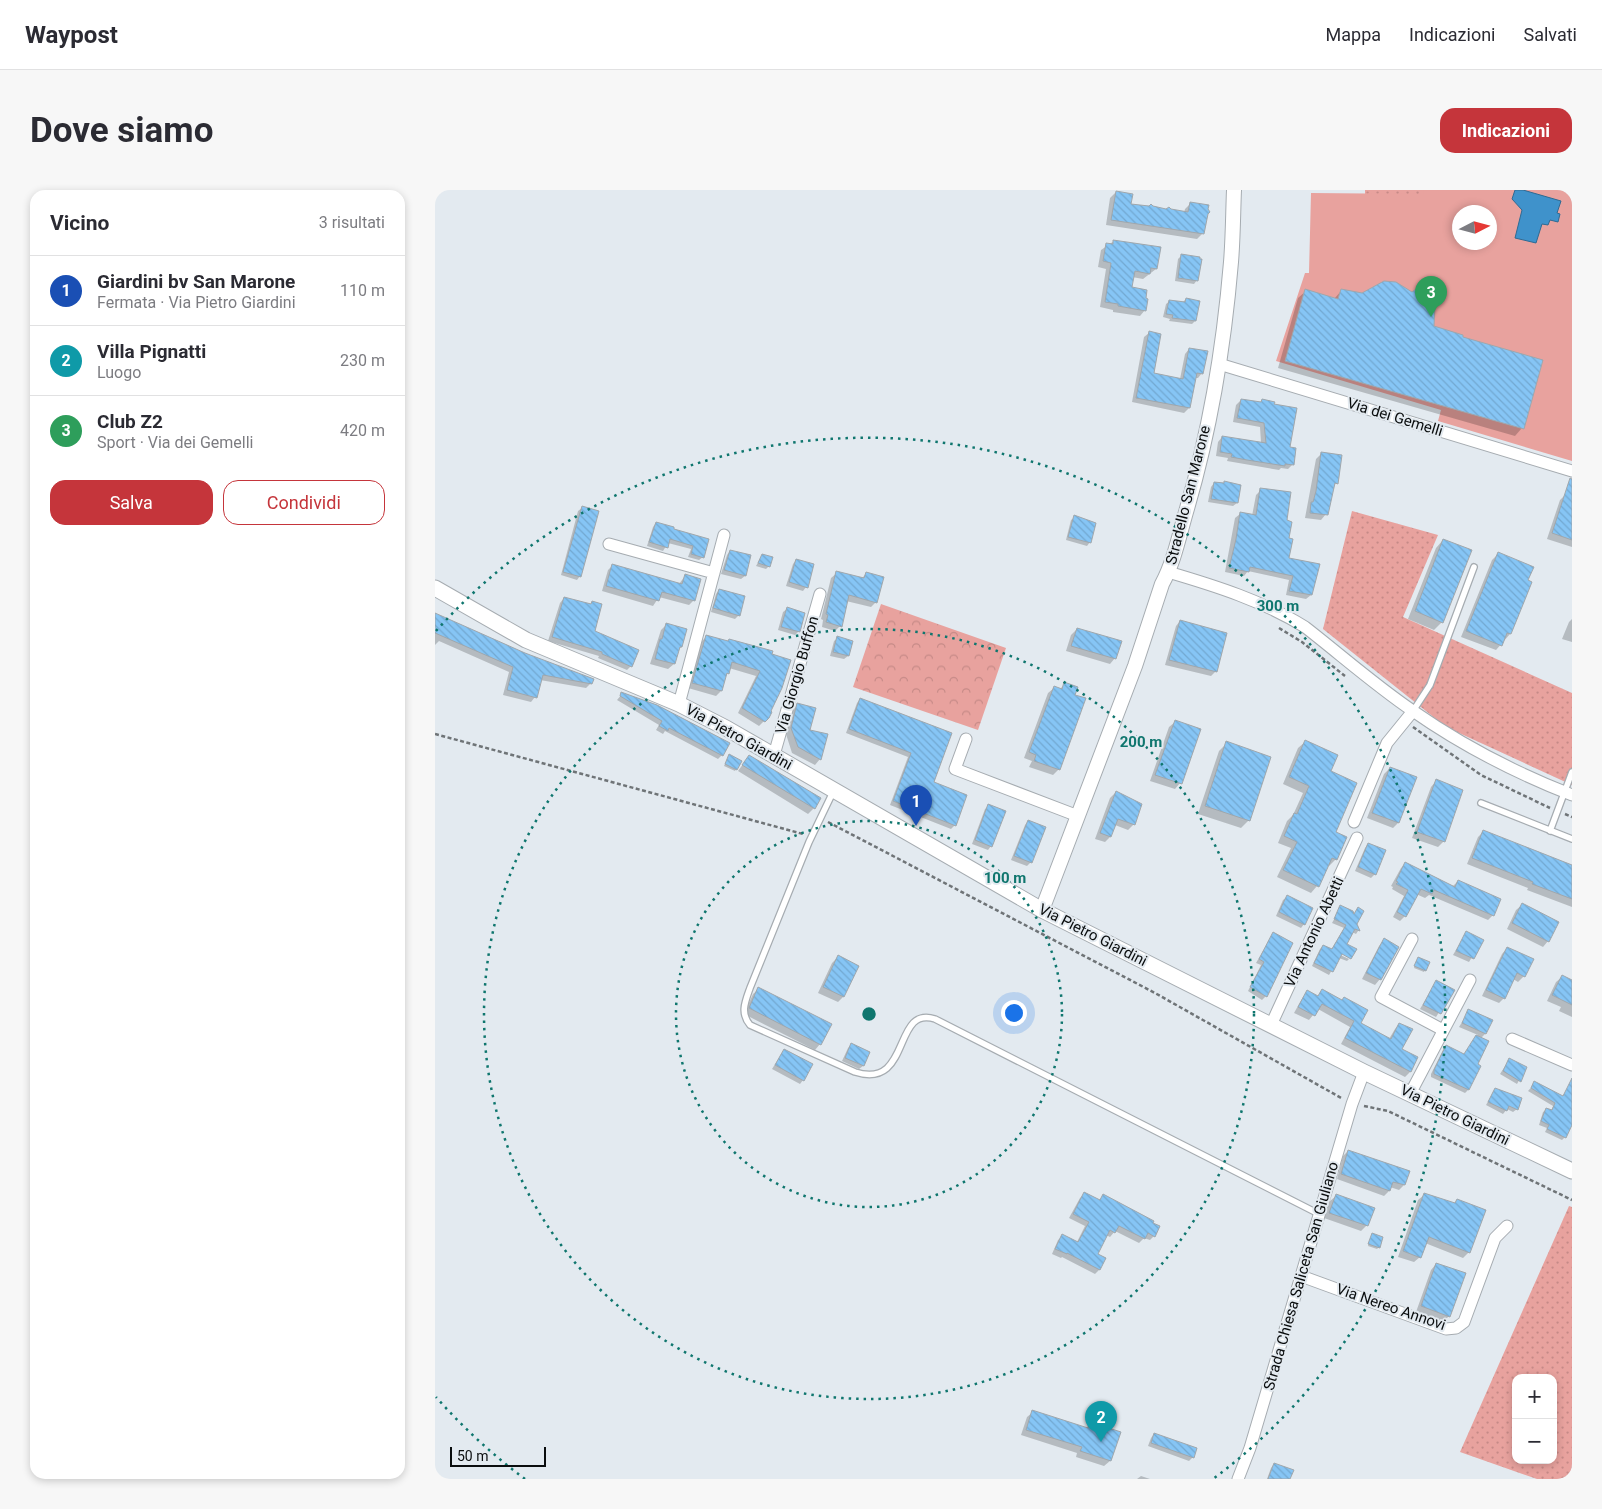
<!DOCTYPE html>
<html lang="it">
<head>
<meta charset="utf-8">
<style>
  body { margin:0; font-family:Roboto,sans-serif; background:#f7f7f7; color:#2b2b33 }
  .controls { position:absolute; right:15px; bottom:15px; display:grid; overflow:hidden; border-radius:10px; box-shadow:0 2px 8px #0003 }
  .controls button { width:45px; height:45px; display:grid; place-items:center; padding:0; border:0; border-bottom:1px solid #e1e1e2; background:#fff; color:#2b2b33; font:25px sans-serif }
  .compass { position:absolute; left:1017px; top:15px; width:45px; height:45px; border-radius:50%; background:#fff; box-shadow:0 2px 8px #0003; rotate:84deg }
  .scale { position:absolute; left:15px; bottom:12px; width:96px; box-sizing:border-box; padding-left:5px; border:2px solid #0a0d0e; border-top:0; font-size:14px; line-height:18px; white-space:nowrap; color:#0a0d0e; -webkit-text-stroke:4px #e3eaf0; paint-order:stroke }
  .you { position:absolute; left:578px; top:822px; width:18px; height:18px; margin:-12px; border:4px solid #fff; border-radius:50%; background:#1a73e8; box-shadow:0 0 0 8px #1a73e833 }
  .badge { display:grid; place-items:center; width:32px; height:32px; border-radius:50%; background:#c5353b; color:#fff; font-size:16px; font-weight:700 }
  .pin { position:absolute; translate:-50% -41px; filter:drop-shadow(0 1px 2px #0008) }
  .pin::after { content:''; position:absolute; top:26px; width:18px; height:15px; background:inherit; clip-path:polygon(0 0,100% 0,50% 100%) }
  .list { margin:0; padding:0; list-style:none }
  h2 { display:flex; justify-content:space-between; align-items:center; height:65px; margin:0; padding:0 20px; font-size:21px }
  h2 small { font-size:16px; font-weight:400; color:#7c7c81 }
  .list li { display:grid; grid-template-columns:32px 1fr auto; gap:15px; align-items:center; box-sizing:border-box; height:70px; padding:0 20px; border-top:1px solid #e1e1e2 }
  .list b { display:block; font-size:19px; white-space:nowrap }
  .list p { margin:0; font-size:16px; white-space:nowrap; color:#7c7c81 }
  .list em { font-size:16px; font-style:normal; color:#7c7c81 }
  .actions { display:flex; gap:10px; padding:15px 20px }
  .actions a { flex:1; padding:11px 0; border:1px solid #c5353b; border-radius:15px; text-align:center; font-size:18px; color:#c5353b }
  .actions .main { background:#c5353b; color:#fff }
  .map { position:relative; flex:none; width:1137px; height:1289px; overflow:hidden; border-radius:15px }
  header { display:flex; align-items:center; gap:30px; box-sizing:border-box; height:70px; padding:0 25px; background:#fff; border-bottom:1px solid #e1e1e2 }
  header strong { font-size:24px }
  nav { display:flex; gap:28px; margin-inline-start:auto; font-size:18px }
  .intro { display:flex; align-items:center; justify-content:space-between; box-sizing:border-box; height:120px; padding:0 30px }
  h1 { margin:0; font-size:35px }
  .button { padding:12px 22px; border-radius:15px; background:#c5353b; color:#fff; font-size:18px; font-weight:700 }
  main { display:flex; gap:30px; padding:0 30px }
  aside { flex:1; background:#fff; border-radius:15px; box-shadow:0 2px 8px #0003 }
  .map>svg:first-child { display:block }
</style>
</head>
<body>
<header>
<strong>Waypost</strong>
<nav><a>Mappa</a><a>Indicazioni</a><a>Salvati</a></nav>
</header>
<div class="intro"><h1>Dove siamo</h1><a class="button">Indicazioni</a></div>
<main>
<aside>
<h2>Vicino<small>3 risultati</small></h2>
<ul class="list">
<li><span class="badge" style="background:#1a4fb4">1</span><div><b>Giardini bv San Marone</b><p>Fermata · Via Pietro Giardini</p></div><em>110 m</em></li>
<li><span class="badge" style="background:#0f9aa8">2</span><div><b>Villa Pignatti</b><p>Luogo</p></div><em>230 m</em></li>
<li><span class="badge" style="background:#2e9e5b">3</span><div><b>Club Z2</b><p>Sport · Via dei Gemelli</p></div><em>420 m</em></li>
</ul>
<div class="actions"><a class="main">Salva</a><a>Condividi</a></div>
</aside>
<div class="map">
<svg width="1137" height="1289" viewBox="0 0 1137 1289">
  <defs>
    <pattern id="grass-dots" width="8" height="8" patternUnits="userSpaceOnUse" patternTransform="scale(1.25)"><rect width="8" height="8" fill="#e8a29e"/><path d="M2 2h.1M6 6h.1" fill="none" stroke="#c68a87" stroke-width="1.8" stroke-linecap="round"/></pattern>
    <pattern id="park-crowns" width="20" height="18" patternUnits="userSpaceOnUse" patternTransform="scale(1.25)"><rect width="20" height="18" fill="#e8a29e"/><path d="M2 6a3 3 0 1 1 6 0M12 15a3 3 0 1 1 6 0" fill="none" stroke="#c68a87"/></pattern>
    <pattern id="building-back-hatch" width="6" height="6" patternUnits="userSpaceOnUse" patternTransform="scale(1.25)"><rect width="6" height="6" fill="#86c5f5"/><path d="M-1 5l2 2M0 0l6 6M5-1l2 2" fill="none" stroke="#72a8d1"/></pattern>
  </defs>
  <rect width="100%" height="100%" fill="#e3eaf0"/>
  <path fill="url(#grass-dots)" fill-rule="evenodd" d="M930,0H989V4H930Z
    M917,321L1003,345L968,427L1137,503V595L1011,537L888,439Z
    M1134,1016L1137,1017V1289H1102L1025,1262ZM1081,1188H1118V1270H1081Z"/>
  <path fill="url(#park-crowns)" d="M446,414L571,458L543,540L418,497Z"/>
  <path fill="#e8a29e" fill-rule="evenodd" d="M989,0H1137V271L1003,231L1006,220L841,171L870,83H874L876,3L988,4ZM1024,22H1054V52H1024Z"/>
  <path fill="#3f92cb" stroke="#2f6a92" d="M1080,0H1088L1126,11L1122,23L1125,24L1123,32L1115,30L1113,35L1107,34L1101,53L1080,48L1087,20L1077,9Z"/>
  <path fill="#0003" d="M681,2L695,15L749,23L750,19L755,14L768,43L762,49L671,35L675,8Z
    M679,51L724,58L721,79L708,89L697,87L696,98L710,120L705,126L678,122V120L665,117L671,79L663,77L666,60Z
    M747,65L762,90L759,94L740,91L743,69Z
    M907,100L927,104L998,137L1087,238L1080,246L843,178L863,108L871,101L899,109Z
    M751,109L760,131L757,134L734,131L735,129L728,127L731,114L735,111L747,113Z
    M714,143L718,184L745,189L750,164L754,159L767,183L763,188H760L754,218L749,223L697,212L709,147Z
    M806,210L825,213L854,258L858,274L853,279L846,278L844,280L792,271L793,268L781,266L783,252L787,247L826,253L825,237L798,232L801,215Z
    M887,263L901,293L898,297L891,324L886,330L870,328L881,269Z
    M779,293L802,313L798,316L773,312L776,297Z
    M826,300L852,349V369L876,405L871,409L851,405L854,390L813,381L809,386L790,382L800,328L805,324L817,326L821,305Z
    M1131,304L1137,306V357L1112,349L1125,310Z
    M147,318L145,386L142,390L126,385L143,321Z
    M640,327L655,352L652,356L631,350L636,330Z
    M221,333L237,340L272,350L268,367L264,370L253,367L256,359L233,353L228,361L212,356L218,337Z
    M1008,350L1007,432L999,440L973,429L1001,358Z
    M295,361L314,366L310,386L306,389L286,384L292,365Z
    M1063,364L1095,392L1075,444L1061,460L1026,447L1057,370Z
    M327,365L334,376L331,379L321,376Z
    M361,370L371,397L368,401L351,396L358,374Z
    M178,375L244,394L250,386L259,410L254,415L224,407L218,416L167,401L173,380Z
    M402,383L426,389L431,384L441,412L436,417L411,411L405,436L400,441L387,437L388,430L386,429L396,388Z
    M284,400L304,425L300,429L276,422L281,404Z
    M129,408L158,442L196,476L192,480L163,468L164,466L113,451L125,413Z
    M352,419L364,441L360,445L343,440L348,422Z
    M0,424L156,493L151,498L105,490L100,507L96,512L68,505L74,482L4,451L0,455Z
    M1137,429V452L1127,449L1134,432Z
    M745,431L781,481L776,486L730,475L741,436Z
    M232,434L246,457L243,460L239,474L233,479L215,474L226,440Z
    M642,439L680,468L675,474L631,461L636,445Z
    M272,446L336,465L335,521L333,527L324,536L303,523L321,486L294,478L293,483L290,486L286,501L281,506L253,498L267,451Z
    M403,448L416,451L413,466L409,469L395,466L399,451Z
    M630,494L624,579L618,585L594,577L597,571L589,568L613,503L619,498L624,500Z
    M187,504L287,565L283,569L230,541L228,544L221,540L224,535L182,510Z
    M425,509L516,544L498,593L520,635L516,639L455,615L473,567L411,543L422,513Z
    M362,514L385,569L380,575L357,563L351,544L356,520Z
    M740,532L745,593L740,599L715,591L734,537Z
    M870,552L895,582L901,669L894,676L893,675L882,696L876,703L842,687L856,658L843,653L852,631L858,625L868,603L848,594L863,558Z
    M792,553L814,630L806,638L763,624L784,561Z
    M314,566L379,618L373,624L303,581Z
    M293,567L301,579L300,581L289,576Z
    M955,578L963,633L958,638L932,628L949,584Z
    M1001,591L1009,651L1003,657L977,648L996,597Z
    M681,602L699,634L693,640L680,635L675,647L670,652L660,649L675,608Z
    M554,616L556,656L553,660L537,654L550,619Z
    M593,631L596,672L592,676L576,670L590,635Z
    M1049,641L1137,676V717L1092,700L1093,698L1032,674L1043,647Z
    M933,654L940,684L936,688L920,681L930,658Z
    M971,673L1017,697L1023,691L1058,725L1053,730L994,705L990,708L981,704L970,726L965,731L958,727L969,706L957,699L958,697L956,696L966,678Z
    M852,707L869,734L866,738L841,726L848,710Z
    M1087,715L1113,751L1108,757L1072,739L1081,720Z
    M906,717L918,725L923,719L921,734L923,741L921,744L917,742L901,763L914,769L912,771L904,768L894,785L877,776L885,759L888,756L896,760L909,738L897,733Z
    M1031,743L1047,751L1034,772L1018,765Z
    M838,744L856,754L831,806L827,810L813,801L826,775L821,773Z
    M949,750L945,789L940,795L927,789L944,756Z
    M1072,758L1089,786L1083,792L1078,789L1069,808L1064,813L1047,806L1067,764Z
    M403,767L408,807L403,812L383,803L397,773Z
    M982,770L993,773L989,782L979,778Z
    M1127,787L1137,791V827L1124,821L1126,817L1112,811L1121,792Z
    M1001,792L1018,800L1001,827L985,819Z
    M324,799L385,854L380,860L309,824L318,804Z
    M887,801L924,834L954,849L960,839L964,834L966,860L982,868L975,882L970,887L906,854L915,837L883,819L874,830L859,823L868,807L873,802L882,807Z
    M1034,821L1056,831L1050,844L1046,848L1041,875L1044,876L1033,900L1030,903L996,887V884L1008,860L1011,857L1029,865L1043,845L1024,837Z
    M416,855L433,863L428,876L424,879L407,871L413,858Z
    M349,860L368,890L365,894L337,879Z
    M1074,870L1091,878L1082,894L1065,884Z
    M1100,893L1127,907L1133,898L1130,947L1127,950L1110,942L1112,938L1104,935L1108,922L1112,919L1116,921L1118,916L1093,901Z
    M1060,899L1082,919L1078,922L1072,919L1068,924L1051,915Z
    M913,961L969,995L964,1000L955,997L954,1001L949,1006L902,989L908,966Z
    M650,1004L663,1011L668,1006L719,1046L715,1050L709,1048L704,1053L680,1041L675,1047L671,1045L661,1065L669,1069L664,1080L660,1084L627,1067L626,1068L617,1064L623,1050L628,1046L642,1052L650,1036L634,1028L645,1008Z
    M989,1005L1019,1014L1022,1010L1034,1062L1028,1068L990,1053L985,1067L979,1072L963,1067L983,1010Z
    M901,1006L932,1035L926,1041L889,1028L895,1011Z
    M937,1044L944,1057L942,1059L933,1056Z
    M1001,1074L1014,1126L1008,1132L981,1122L996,1080Z
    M598,1222L651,1238L656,1233L684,1243L675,1271L669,1276L641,1267L642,1263L586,1245L592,1227Z
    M719,1244L758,1267L754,1271L713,1256L716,1248Z
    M839,1274L854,1289H832L836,1278Z
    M706,1286L715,1289H702Z"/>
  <path fill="url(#building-back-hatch)" stroke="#a0a7ac" d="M681,1L698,4L696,14L714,16L716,14L718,16L731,19L734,17L736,19L753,22L755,12L774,15L773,19L775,22L773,24L769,44L676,30Z
    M678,50L726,57L722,79L716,78L715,84L700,81L697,97L712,100L711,108L713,109L711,121L683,116V114L670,112L676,73L668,71L671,53L678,54Z
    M746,64L765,67V69H767L763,91L743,88Z
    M949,91L961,92L977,102L988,94L996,104L1000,116L999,136L1028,145V147L1108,170L1089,239L850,171L870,99L903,109L906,99L927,103Z
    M751,108L765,111L761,131L737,128L738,125L731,124L734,110L750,112Z
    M714,141L726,144L719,183L748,189L754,158L773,161L768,184L762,183L755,218L701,208Z
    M806,209L826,212L827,209L840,212L839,214L862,218L855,257L861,258L859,275L850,274V276L812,270L796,267L797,264L785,262L787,246L831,253L829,233L802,228Z
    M886,262L907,265L903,294L900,293L893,325L875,323L876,312H878L881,301Z
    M1135,288L1137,289V350L1117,343Z
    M789,291L806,295L803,313L776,309L779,292L789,293Z
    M825,298L856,302L852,330L857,332L854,348L858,349L854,368L885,374L877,405L854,401L858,386L815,377L814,382L794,378L801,349L805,322L821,325Z
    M147,316L164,321L146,387L128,382Z
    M639,325L661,333L656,353L633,347Z
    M221,332L239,337V339L274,349L269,368L256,364L258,356L235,349L233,358L214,352Z
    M1008,349L1037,360L1008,433L980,421Z
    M295,360L316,365L311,386L289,380Z
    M1063,362L1099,377L1093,390L1097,392L1089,412L1076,444L1072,443L1067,456L1031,441Z
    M327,364L338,367L335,377L323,373Z
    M361,369L379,374L373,398L354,392Z
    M177,374L247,394L250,384L266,389L260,411L227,402L224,411L171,396Z
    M401,381L429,388L431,382L449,387L442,413L414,405L407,437L391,432L393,425L391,424Z
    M284,399L310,406L305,426L278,418Z
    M129,407L156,414L157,411L167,414L160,441L204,460L197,477L167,464V462L117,447Z
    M352,417L370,423L365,442L346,437Z
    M0,423L90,463L159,489L157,494L108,485L102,508L72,500L78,477L0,443Z
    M745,430L792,443L782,482L734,470Z
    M231,433L252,439L247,457H245L240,474L220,469L225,449H227Z
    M642,438L687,451L681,469L636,456Z
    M271,445L293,451L294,449L338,461L337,464L356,470L347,498L336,521L337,522L334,528L330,532L307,518L325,481L297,472L294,484L292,483L287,501L257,493Z
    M402,446L418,451L414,466L398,462Z
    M629,492L643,497L640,505L651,508L625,580L599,571L601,565L594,562L619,496L627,499Z
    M186,502L222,515L295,553L288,566L234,538L233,541L224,536L227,531L185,506Z
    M425,508L517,543L499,592L532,605L521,636L458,611L476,563L414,539Z
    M362,513L381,518L375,540L393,544L386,570L363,557L356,538Z
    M740,530L766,539L747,594L720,585Z
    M870,550L903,565L896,581L922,593L901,642L912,647L902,670L897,668L884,697L848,680L862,652L849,646L859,623L862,624L874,596L854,587Z
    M791,551L836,567L815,631L770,616Z
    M294,564L307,571L302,580L290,574Z
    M314,565L386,608L380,619L307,575Z
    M955,577L982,587L964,633L937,623Z
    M1001,589L1028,600L1010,652L982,642Z
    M681,601L707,614L700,635L683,629L676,647L665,643Z
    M553,614L571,621L557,657L540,650Z
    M593,630L611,637L597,673L579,666Z
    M1048,640L1137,675V709L1097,694L1098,692L1037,668Z
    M933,653L951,660L941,685L923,677Z
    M970,672L1020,697L1023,690L1066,709L1059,726L999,700L997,704L986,699L971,727L962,722L973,700L961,694L963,692L961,691Z
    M852,705L878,718L870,735L844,722Z
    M1087,713L1124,732L1114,752L1077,733Z
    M905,715L918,721L919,724L923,717L929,721L922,734L925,741L920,739L912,754L922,759L916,769L907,764L898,782L879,773L888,755L897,759L911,735L899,729Z
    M1031,741L1049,750L1039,769L1021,761Z
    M838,742L858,753L832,807L815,797L829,772L824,769Z
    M949,748L964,757L946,790L931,783Z
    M1072,757L1099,769L1090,787L1082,783L1070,809L1051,800Z
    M403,765L424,776L409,807L388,797Z
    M983,767L995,772L991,781L979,776Z
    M1127,785L1137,790V815L1117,805Z
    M1001,790L1020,800L1006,824L988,815Z
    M323,797L397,834L386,855L314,818Z
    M887,799L907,810L909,807L933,820L926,833L956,849L964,833L978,839L967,859L983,867L976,882L910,848L919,831L887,814L880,826L863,817L872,800L883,806Z
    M1033,819L1058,830L1051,844L1027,833Z
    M1041,845L1054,851L1043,874L1046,876L1034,900L999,884V880L1011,855L1029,864Z
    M416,853L435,862L429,876L410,868Z
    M349,859L378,874L369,891L340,875Z
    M1074,868L1092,877L1086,892L1068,881Z
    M1137,888V935L1131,948L1112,939L1114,935L1106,931L1111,918L1117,920L1120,913L1096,898L1099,891L1128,906Z
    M1060,898L1087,908L1083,920L1074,916L1072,921L1053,912Z
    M913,960L975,981L970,995L958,992L955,1001L906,984Z
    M649,1002L665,1010L668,1004L719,1031L718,1033L725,1036L720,1047L713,1043L710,1049L684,1036L680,1043L675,1040L663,1064L671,1068L665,1080L632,1063V1064L620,1059L627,1044L643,1052L654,1032L638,1024Z
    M989,1003L1020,1013L1022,1009L1051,1020L1035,1063L994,1047L986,1068L968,1061Z
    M901,1004L940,1018L933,1036L894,1023Z
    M937,1043L948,1047L945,1058L933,1054Z
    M1001,1073L1031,1083L1015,1127L986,1116Z
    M597,1220L653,1238L655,1232L686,1242L676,1271L645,1261L647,1257L591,1240Z
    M719,1243L762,1258L759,1268L716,1253Z
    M839,1273L859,1280L855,1289H833Z"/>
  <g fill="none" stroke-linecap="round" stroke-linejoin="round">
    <defs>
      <path id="service" d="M978,521L995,495L1039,377
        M398,602L374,652L315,798C310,812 305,823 315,835L420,882C477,900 457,815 500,829L884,1024
        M1046,613L1137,649
        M1115,641L1137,582"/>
      <path id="minor" d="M784,174L1137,281
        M174,354L279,383
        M733,382C781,396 828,411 870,437C906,465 941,496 978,521C1028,556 1081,583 1137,605
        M244,514L289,345
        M531,549L520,579L643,626
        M339,565L385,404
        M919,632L952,553L978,521
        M977,749L946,807L1008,840
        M836,835L922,648
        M1077,849L1137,875
        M975,904L1035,790
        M866,1086L1011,1139L1021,1138L1029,1132L1060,1048L1072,1036
        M803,1289L815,1258L917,914L929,882"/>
      <path id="tertiary" d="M607,720L700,476L727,394C739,372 744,346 751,322C775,241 789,156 796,72C798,48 798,24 799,0"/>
      <path id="secondary" d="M0,398L91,450L244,514L291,538L607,720L929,882L1137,981"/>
    </defs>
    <use href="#service" stroke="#a6acb1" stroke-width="8"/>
    <use href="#minor" stroke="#a6acb1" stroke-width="13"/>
    <use href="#tertiary" stroke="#a6acb1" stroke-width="16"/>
    <use href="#secondary" stroke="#a6acb1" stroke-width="17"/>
    <path stroke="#6f7477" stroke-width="2.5" stroke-dasharray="4 2.5" stroke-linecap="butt" d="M844,438L867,452L910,486
      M978,537L1046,585L1115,618
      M0,544L368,644
      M1130,624L1137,627
      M393,632L720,803L908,909
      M929,916L953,921L1137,1010"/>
    <use href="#service" stroke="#fff" stroke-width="5.5"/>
    <use href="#minor" stroke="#fff" stroke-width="11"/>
    <use href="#tertiary" stroke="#fff" stroke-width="14"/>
    <use href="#secondary" stroke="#fff" stroke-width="15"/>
  </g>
  <g fill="none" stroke="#0f766e" stroke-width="2.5" stroke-dasharray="2.5 5">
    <circle cx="434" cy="824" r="193"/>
    <circle cx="434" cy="824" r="385"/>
    <path d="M90 1289A578 578 0 0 1 1 1207M1 441A578 578 0 1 1 778 1289"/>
  </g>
  <g text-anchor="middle" stroke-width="4" stroke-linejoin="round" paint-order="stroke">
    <g font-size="15" fill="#0a0d0e" stroke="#e3eaf0">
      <text transform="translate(960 227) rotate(17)" y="5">Via dei Gemelli</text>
      <text transform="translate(753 305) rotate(-76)" y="5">Stradello San Marone</text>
      <text transform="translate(362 485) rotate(-74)" y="5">Via Giorgio Buffon</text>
      <text transform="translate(304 547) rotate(29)" y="5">Via Pietro Giardini</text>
      <text transform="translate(879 742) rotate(-65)" y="5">Via Antonio Abetti</text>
      <text transform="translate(658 745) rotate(27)" y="5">Via Pietro Giardini</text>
      <text transform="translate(1020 925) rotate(26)" y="5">Via Pietro Giardini</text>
      <text transform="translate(866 1086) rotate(-74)" y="5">Strada Chiesa Saliceta San Giuliano</text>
      <text transform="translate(956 1117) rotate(19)" y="5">Via Nereo Annovi</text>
    </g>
  </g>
  <circle cx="434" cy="824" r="8" fill="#0f766e" stroke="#e3eaf0" stroke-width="2.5"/>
  <g font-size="15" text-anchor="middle" font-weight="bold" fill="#0f766e" stroke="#e3eaf0" stroke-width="4" stroke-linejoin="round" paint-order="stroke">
    <text x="843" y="421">300 m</text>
    <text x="706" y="557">200 m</text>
    <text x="570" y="693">100 m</text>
  </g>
</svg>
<div class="controls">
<button>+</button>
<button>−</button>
</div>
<svg class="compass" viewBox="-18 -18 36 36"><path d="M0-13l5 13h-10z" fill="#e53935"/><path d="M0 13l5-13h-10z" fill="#7c7c81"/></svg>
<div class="scale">50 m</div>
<div class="you"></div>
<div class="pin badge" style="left:481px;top:636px;background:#1a4fb4">1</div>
<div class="pin badge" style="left:666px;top:1252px;background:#0f9aa8">2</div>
<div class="pin badge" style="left:996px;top:127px;background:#2e9e5b">3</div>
</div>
</main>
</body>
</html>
